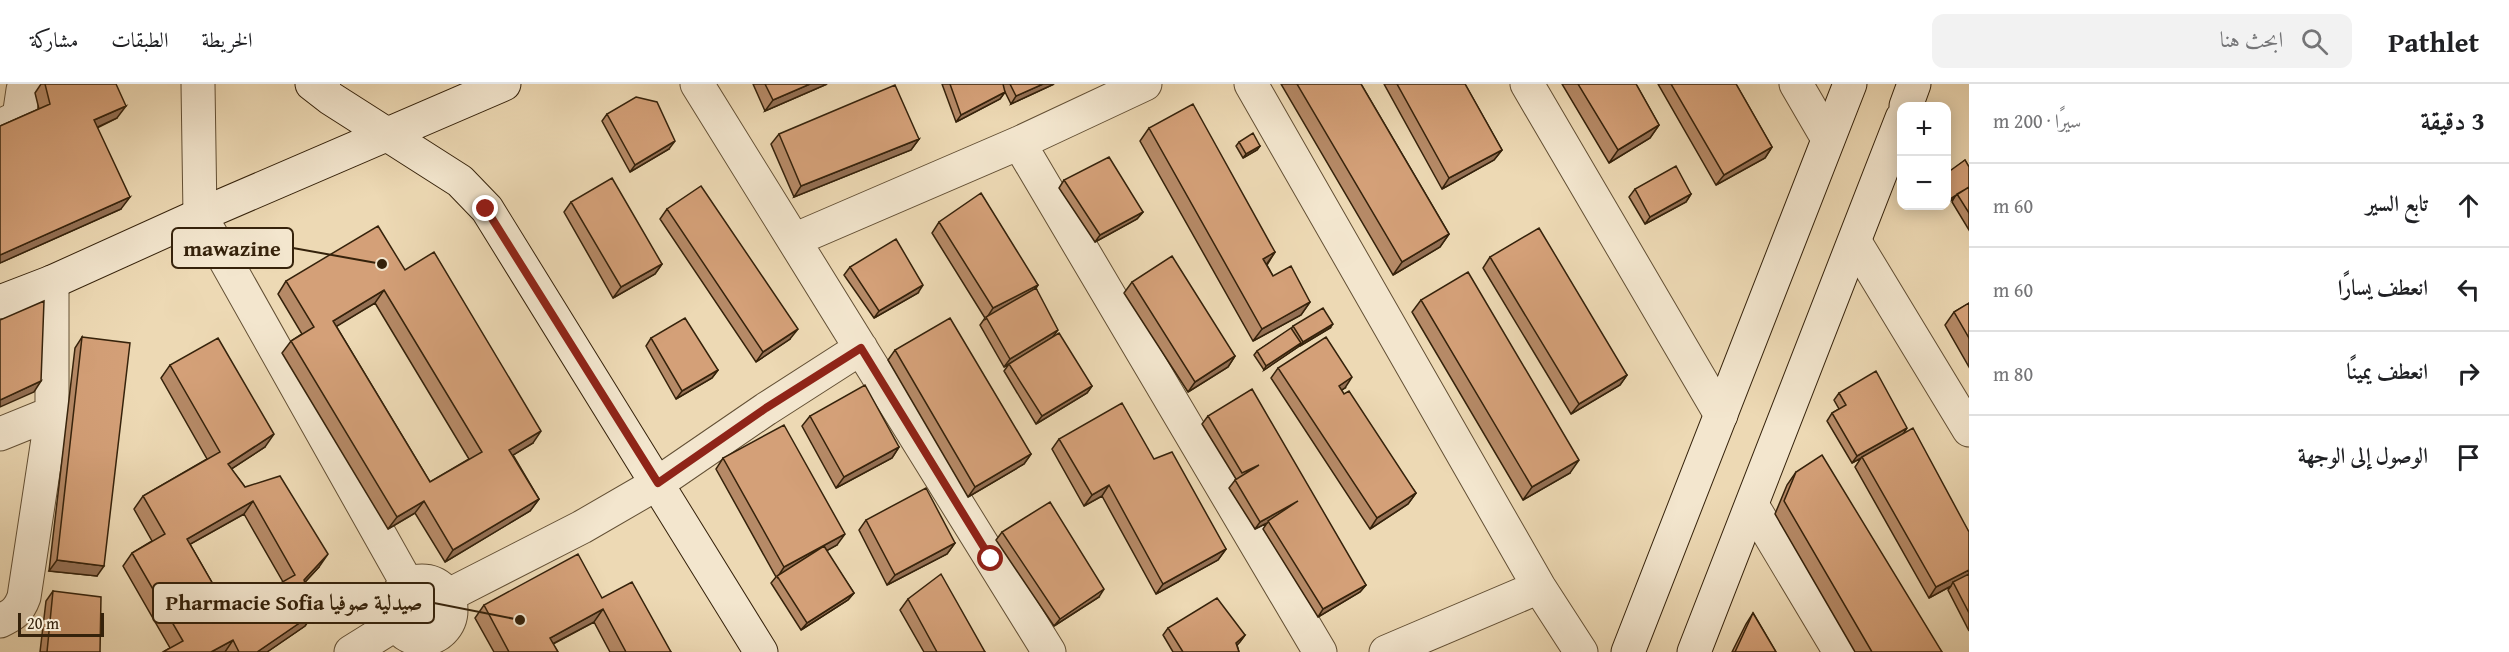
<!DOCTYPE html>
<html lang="ar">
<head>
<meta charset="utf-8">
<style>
  body { margin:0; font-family:"Gentium Book Plus",Amiri,serif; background:#f2f2f2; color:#202124; direction:rtl }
  .controls { position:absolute; right:18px; top:18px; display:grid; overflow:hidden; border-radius:12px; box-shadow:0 3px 15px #0003 }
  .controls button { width:54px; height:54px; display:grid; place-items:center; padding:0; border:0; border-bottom:2px solid #e0e0e0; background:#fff; color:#202124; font:30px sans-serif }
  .scale { position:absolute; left:18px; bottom:15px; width:86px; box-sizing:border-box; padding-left:6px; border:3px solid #35220b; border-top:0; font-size:16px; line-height:21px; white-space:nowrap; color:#35220b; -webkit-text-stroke:4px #f3e6ce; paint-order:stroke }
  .stop { position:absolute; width:18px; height:18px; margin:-14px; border:4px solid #8f2418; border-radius:50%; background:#fff }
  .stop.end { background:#8f2418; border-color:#fff; box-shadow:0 2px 6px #0008 }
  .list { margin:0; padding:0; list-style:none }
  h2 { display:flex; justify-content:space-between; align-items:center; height:78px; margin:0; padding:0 24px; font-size:26px }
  h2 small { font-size:20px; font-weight:400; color:#757577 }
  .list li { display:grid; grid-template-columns:39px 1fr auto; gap:18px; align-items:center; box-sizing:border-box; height:84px; padding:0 24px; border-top:2px solid #e0e0e0 }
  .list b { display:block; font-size:22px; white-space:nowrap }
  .list em { font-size:20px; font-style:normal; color:#757577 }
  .icon { flex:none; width:33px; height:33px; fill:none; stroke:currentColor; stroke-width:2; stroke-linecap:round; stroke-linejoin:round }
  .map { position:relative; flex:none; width:1969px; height:568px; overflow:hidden; direction:ltr }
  header { display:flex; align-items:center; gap:36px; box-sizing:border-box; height:84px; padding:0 30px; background:#fff; border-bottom:2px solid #e0e0e0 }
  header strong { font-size:28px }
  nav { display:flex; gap:33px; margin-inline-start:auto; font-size:21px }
  .search { width:420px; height:54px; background:#f2f2f2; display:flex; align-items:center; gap:15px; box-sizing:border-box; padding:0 21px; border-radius:12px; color:#757577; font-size:22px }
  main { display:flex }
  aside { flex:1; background:#fff }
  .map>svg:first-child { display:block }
</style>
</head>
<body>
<header>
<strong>Pathlet</strong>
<div class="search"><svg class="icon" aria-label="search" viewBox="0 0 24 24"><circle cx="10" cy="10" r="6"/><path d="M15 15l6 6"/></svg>ابحث هنا</div>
<nav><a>الخريطة</a><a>الطبقات</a><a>مشاركة</a></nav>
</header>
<main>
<aside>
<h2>3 دقيقة<small>سيرًا · 200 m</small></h2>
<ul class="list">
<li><svg class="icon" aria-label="ahead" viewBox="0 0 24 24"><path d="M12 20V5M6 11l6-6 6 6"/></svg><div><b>تابع السير</b></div><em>60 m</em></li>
<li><svg class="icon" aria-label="left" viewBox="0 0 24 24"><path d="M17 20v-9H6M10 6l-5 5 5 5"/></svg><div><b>انعطف يسارًا</b></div><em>60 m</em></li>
<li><svg class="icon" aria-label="right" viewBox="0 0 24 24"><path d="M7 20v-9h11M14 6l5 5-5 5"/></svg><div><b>انعطف يمينًا</b></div><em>80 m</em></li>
<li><svg class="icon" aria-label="arrive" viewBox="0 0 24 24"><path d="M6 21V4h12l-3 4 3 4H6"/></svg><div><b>الوصول إلى الوجهة</b></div></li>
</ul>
</aside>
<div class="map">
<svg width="1969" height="568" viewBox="0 0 1969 568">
  <rect width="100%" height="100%" fill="#edd9b4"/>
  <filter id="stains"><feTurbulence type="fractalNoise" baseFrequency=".00333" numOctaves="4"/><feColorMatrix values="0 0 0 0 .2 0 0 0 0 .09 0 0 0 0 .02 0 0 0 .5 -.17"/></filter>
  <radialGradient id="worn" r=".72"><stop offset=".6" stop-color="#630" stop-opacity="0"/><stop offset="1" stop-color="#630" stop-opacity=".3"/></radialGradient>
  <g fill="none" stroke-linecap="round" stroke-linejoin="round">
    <defs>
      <path id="street" d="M198,0L200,131L408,501
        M697,0L1049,568
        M1251,0L1539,503L1581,568
        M1527,0L1721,331
        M1796,0L1828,55
        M0,42L19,33L23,6L34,0
        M1019,59L1320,568
        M794,156L1019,59L1145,0
        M1855,158L1969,346
        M0,350L52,329V198
        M1752,421L1840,568
        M393 526a29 29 0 1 1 58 0a29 29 0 1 1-58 0Z
        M447,512L582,443L658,399L766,325L861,264
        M0,537C13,531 19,527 24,513L52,329
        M351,568L396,540
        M1386,568L1539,503"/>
      <path id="secondary" d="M312,0L330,14L460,97L487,125L761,568
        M1906,22L1914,0
        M0,218L52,198L200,131L504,0
        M1628,568L1850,0
        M1694,568L1902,34"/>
    </defs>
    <use href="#street" stroke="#635035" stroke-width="35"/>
    <use href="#secondary" stroke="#35220b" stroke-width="35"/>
    <use href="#street" stroke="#f3e6ce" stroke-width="33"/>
    <use href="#secondary" stroke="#f3e6ce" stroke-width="33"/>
  </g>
  <path fill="#b68a67" stroke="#35220b" stroke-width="1.5" fill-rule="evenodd" d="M41,0H116L117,34L97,44L121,125L0,179V42L39,25L35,9Z
    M753,0H827L765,27Z
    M942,0H1054L1011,20L1005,8L1000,15L956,38Z
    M1281,0H1361L1449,150L1440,163L1393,191Z
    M1384,0H1465L1502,66L1494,76L1442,105Z
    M1562,0H1636L1659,41L1650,54L1609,79Z
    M1658,0H1736L1772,63L1765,74L1716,101Z
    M607,30L669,65L630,88L602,37Z
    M1149,44L1275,168L1267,181L1273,192L1310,218L1301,231L1253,257L1140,57Z
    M779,50L919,55L911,66L794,113L771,60Z
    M1239,58L1260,62L1257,66L1243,74L1236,62Z
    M1965,76L1969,83V146L1952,118L1954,114L1947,119V90Z
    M1064,96L1143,128L1137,135L1095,158L1059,104Z
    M1635,105L1691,110L1686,118L1645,140L1629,113Z
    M571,118L662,180L655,190L613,214L564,128Z
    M667,125L790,255L756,278L660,135Z
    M939,138L1038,201L1036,204L1053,253L1092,302L1087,309L1036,340L1004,287L1009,280L1004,283L980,241L985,234L932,149Z
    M1490,173L1627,291L1620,301L1571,330L1483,184Z
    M850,183L918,209L874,234L844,191Z
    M405,186L533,359L513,371L539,415L530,427L445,478L415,429L388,445L282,269L291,257L302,250L278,210L286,197ZM375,219L469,375L430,398L336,242Z
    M1132,198L1235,272L1228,283L1188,308L1124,209Z
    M1421,216L1570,389L1523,416L1412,228Z
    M1969,219V283L1945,241L1954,228Z
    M1293,242L1330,244L1300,262V261L1298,263L1264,286L1254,271L1257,267L1291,245Z
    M82,253L97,492L49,487L75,264Z
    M651,254L718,286L712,294L676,315L646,262Z
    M895,266L1031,370L1024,380L968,413L888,276Z
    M170,281L265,363L231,385L245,403L319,483L304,499L314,529L305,542L267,568H163L170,564L123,482L132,469L152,457L134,425L143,412L207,375L161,294ZM244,430L283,498L229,528L190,460Z
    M1278,284L1345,304L1341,306L1416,409L1408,420L1370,445L1271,294Z
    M1839,309L1904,349L1969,448V547L1948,506L1951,502L1929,514L1855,383L1861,374L1852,379L1827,337L1832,329L1839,325L1834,316Z
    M810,332L899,363L892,374L836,404L802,342Z
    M1208,332L1366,501L1360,508L1318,533L1263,445L1267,439L1255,445L1229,404L1236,395L1202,340Z
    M1059,355L1154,375L1226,465L1218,476L1156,510L1102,412L1084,422L1052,365Z
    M723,374L837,461L826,467L854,509L848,516L801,546L771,499L776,493L716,385Z
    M1796,388L1942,568H1855L1775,430L1787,401Z
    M866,436L955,459L947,470L887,501L859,446Z
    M1002,448L1099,513L1054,542L996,456Z
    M53,507L100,568H40L46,517Z
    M602,514L671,568H610L594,538L553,560L558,568H494L475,534L484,521Z
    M908,515L985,568H924L900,526Z
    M1753,529L1776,568H1732L1746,540Z
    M1168,544L1245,551L1237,561L1239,568H1173L1163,551Z"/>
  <path fill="#947054" stroke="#35220b" stroke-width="1.5" d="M810,0H827L765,27L773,16Z
    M1043,0H1054L1011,20L1016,12Z
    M1005,8L1000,15L956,38L961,31Z
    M126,22L117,34L85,49L94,36Z
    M1659,41L1650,54L1609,79L1618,66Z
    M919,55L911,66L794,113L801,102Z
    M675,57L669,65L630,88L635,81Z
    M1260,62L1257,66L1243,74L1246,70Z
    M1772,63L1765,74L1716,101L1724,91Z
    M1502,66L1494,76L1442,105L1449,94Z
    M1691,110L1686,118L1645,140L1650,133Z
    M1957,110L1954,114L1947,119V117Z
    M130,113L121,125L0,179V171Z
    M1143,128L1137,135L1095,158L1100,151Z
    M1449,150L1440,163L1393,191L1402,178Z
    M1275,168L1266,181L1263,175Z
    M662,180L655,190L613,214L621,203Z
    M923,201L918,209L874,234L879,227Z
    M1038,201L1030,212L986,235L993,224Z
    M384,206L375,219L324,250L333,237Z
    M1310,218L1301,231L1253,257L1262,245Z
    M1333,240L1330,244L1300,262L1303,258Z
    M798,245L790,255L756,278L763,268Z
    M1058,246L1052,254L1004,283L1010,275Z
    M1301,259L1298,263L1264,286L1266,282Z
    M1235,272L1228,283L1188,308L1195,298Z
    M718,286L712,294L676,315L682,307Z
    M1627,291L1620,301L1571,330L1579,320Z
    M1352,293L1345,304L1331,313L1339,302Z
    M41,297L34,308L0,323V316Z
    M1092,302L1087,309L1036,340L1042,332Z
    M1907,344L1902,352L1862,373L1861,374L1852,379L1857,372Z
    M541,347L533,359L500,379L509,366Z
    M274,350L265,363L219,393L228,380Z
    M899,363L892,374L836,404L844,393Z
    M1031,370L1024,380L968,413L975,403Z
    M1579,376L1570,389L1523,416L1532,403Z
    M1109,401L1102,412L1084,422L1092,411Z
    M1416,409L1408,420L1370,445L1377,434Z
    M539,415L530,427L445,478L453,466Z
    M253,417L244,430L178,467L187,455Z
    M424,417L415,429L388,445L397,433Z
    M1298,417L1267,439L1255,445L1260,438Z
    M845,450L837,461L777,494L784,483Z
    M955,459L947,470L887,501L895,491Z
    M1226,465L1218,476L1156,510L1163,500Z
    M328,470L319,483L295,509L304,496Z
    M57,476L104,482L97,492L49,487Z
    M1969,486V493L1953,498L1951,502L1929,514L1936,503Z
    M1366,501L1360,508L1318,533L1323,525Z
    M1104,505L1099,513L1054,542L1060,535Z
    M854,509L848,516L801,546L807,539Z
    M603,525L594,538L541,566L550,554Z
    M314,529L305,542L267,568H257Z
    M1245,551L1240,558L1231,567L1236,559Z
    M233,556L225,568H211Z"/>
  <path fill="#d4a078" stroke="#35220b" stroke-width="1.5" fill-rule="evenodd" d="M45,0H116L126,22L94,36L130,113L0,171V42L50,20Z
    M765,0H810L773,16Z
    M950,0H1003L1005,8L961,31Z
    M1010,0H1043L1016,12Z
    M1297,0H1361L1449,150L1402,178Z
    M1397,0H1465L1502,66L1449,94Z
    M1578,0H1636L1659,41L1618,66Z
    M1671,0H1736L1772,63L1724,91Z
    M895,1L919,55L801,102L779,50Z
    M636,13L657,18L675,57L635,81L607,30Z
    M1193,20L1275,168L1263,175L1273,192L1291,182L1310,218L1262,245L1149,44Z
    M1253,49L1260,62L1246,70L1239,58Z
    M1109,73L1143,128L1100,151L1064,96Z
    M1965,76L1969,83V103L1947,117V96L1950,94L1947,89Z
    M1676,82L1691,110L1650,133L1635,105Z
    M612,94L662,180L621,203L571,118Z
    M701,102L798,245L763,268L667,125Z
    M1969,103V129L1957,110Z
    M981,109L1038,201L993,224L939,138Z
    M378,142L405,186L434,168L541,347L509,366L539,415L453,466L424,417L397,433L291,257L314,243L286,197ZM384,206L482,368L430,398L333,237Z
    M1539,144L1627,291L1579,320L1490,173Z
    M896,155L923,201L879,227L850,183Z
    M1172,172L1235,272L1195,298L1132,198Z
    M1468,188L1579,376L1532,403L1421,216Z
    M1036,204L1058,246L1010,275L986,233Z
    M44,217L41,297L0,316V236Z
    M1969,219V254L1954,228Z
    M1323,224L1333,240L1303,258L1293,242Z
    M685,234L718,286L682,307L651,254Z
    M950,234L1031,370L975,403L895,266Z
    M1291,244L1301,259L1266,282L1257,267Z
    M1059,249L1092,302L1042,332L1009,280Z
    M82,253L130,259L104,482L57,476Z
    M1326,253L1352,293L1339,302L1344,310L1349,307L1416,409L1377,434L1278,284Z
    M218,254L274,350L228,380L245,403L280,392L328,470L304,496L314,529L257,568H239L233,556L211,568H163L183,557L132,469L165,450L143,412L220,368L170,281ZM253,417L295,491L229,528L187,455Z
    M1876,287L1907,344L1857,372L1832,329L1846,321L1839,309Z
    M865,301L899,363L844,393L810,332Z
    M1252,305L1366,501L1323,525L1268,437L1298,417L1260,438L1235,396L1259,381L1242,389L1208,332Z
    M1122,319L1154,375L1172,368L1226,465L1163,500L1109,401L1092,411L1059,355Z
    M784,341L845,450L784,483L723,374Z
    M1913,344L1969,448V486L1936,503L1862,373Z
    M1822,371L1942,568H1872L1784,417L1796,388Z
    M926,404L955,459L895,491L866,436Z
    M1050,418L1104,505L1060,535L1002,448Z
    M824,462L854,509L807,539L777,492Z
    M578,470L602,514L632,498L671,568H626L603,525L550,554L558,568H508H509L484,521Z
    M941,490L985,568H937L908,515Z
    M1969,490V529L1953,498Z
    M53,507L101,513L100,568H47Z
    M1217,514L1245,551L1236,559L1239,568H1183L1168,544Z
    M1753,529L1776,568H1735Z"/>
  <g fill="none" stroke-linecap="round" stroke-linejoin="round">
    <path stroke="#8f2418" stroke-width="8" d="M486,125L658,399L766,324L861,264L991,475"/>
  </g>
  <path fill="none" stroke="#35220b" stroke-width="2" d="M382 180L293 164M520 536L434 519"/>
  <g fill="#35220b" stroke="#f3e6ce" stroke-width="2">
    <circle cx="382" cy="180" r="6"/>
    <circle cx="520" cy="536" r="6"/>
  </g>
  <g fill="#f3e6ce" stroke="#35220b" stroke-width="2">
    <rect x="172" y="144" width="121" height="40" rx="6"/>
    <rect x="153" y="499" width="281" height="40" rx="6"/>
  </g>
  <g font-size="22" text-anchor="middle" font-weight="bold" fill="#35220b">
    <text x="232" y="172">mawazine</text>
    <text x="294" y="526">Pharmacie Sofia صيدلية صوفيا</text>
  </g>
  <rect width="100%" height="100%" filter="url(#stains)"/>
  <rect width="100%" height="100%" fill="url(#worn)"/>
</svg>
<div class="controls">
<button>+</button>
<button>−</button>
</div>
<div class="scale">20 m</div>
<div class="stop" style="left:991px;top:475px"></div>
<div class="stop end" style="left:486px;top:125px"></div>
</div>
</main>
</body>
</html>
